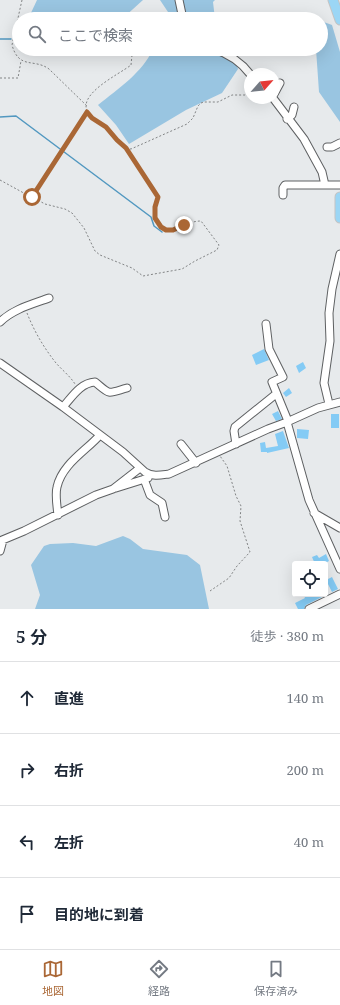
<!DOCTYPE html>
<html lang="ja">
<head>
<meta charset="utf-8">
<style>
  body { margin:0; font-family:"Noto Serif","Noto Sans JP",serif; background:#f6f6f7; color:#1f2937 }
  .controls { position:absolute; right:12px; bottom:12px; display:grid; overflow:hidden; border-radius:4px; box-shadow:0 4px 16px #0002 }
  .controls button { width:36px; height:36px; display:grid; place-items:center; padding:0; border:0; border-bottom:1px solid #e0e1e3; background:#fff; color:#1f2937; font:20px sans-serif }
  .compass { position:absolute; left:244px; top:68px; width:36px; height:36px; border-radius:50%; background:#fff; box-shadow:0 4px 16px #0002; rotate:63deg }
  .stop { position:absolute; width:12px; height:12px; margin:-9px; border:3px solid #aa6735; border-radius:50%; background:#fff }
  .stop.end { background:#aa6735; border-color:#fff; box-shadow:0 1px 4px #0008 }
  .list { margin:0; padding:0; list-style:none }
  h2 { display:flex; justify-content:space-between; align-items:center; height:52px; margin:0; padding:0 16px; font-size:17px }
  h2 small { font-size:13px; font-weight:400; color:#747a83 }
  .list li { display:grid; grid-template-columns:26px 1fr auto; gap:12px; align-items:center; box-sizing:border-box; height:72px; padding:0 16px; border-top:1px solid #e0e1e3 }
  .list b { display:block; font-size:15px; white-space:nowrap }
  .list em { font-size:13px; font-style:normal; color:#747a83 }
  .icon { flex:none; width:22px; height:22px; fill:none; stroke:currentColor; stroke-width:2; stroke-linecap:round; stroke-linejoin:round }
  .map { position:relative; flex:none; width:340px; height:609px; overflow:hidden }
  .search { position:absolute; background:#fff; box-shadow:0 4px 16px #0002; left:12px; right:12px; top:12px; height:44px; display:flex; align-items:center; gap:10px; box-sizing:border-box; padding:0 14px; border-radius:22px; color:#747a83; font-size:15px }
  .sheet { height:340px; background:#fff }
  nav { display:flex; justify-content:space-around; align-items:center; box-sizing:border-box; height:56px; border-top:1px solid #e0e1e3; background:#fff; font-size:11px; color:#747a83 }
  nav a { display:grid; justify-items:center; gap:2px }
  nav .on { color:#aa6735 }
  .map>svg:first-child { display:block }
</style>
</head>
<body>
<div class="map">
<svg width="340" height="609" viewBox="0 0 340 609">
  <rect width="100%" height="100%" fill="#e7eaec"/>
  <path fill="#99c5e1" d="M37,0H143L122,19H29L30,15Z
    M160,0H215L213,2L215,19H166L168,12Z
    M321,21L332,25L340,52V122L319,92L316,49H321Z
    M153,49H232L238,69L222,93L186,110L129,144L116,125L98,105C118,89 143,72 153,49Z
    M123,536L130,539L143,549L187,555L200,565L209,609H35L40,595L31,565L44,546L50,544L73,543L96,546Z"/>
  <g fill="none" stroke-linecap="round" stroke-linejoin="round">
    <path stroke="#5298c0" stroke-width="1.5" d="M0,39H11
      M0,117L16,116L151,217L154,226L162,232"/>
  </g>
  <path fill="#84cbf5" d="M264,349L269,360L256,365L252,355Z
    M303,362L306,368L299,373L296,366Z
    M289,388L292,393L286,397L283,393Z
    M278,411L282,419L276,421L272,414Z
    M331,414H339V428H331Z
    M297,429L309,430L308,439L297,438Z
    M283,431L289,448L267,453V452H261L260,443L265,442L266,448L278,446L275,434Z
    M326,554L329,561L323,564H315L312,557L317,555L319,558Z
    M332,577L338,589L332,592L326,580Z
    M303,594H321L322,597L306,605L304,609H298L295,603L305,598Z"/>
  <g fill="none" stroke-linecap="round" stroke-linejoin="round">
    <defs>
      <path id="minor" d="M179,0L183,19
        M214,49C229,54 241,62 250,74
        M274,94L280,83
        M273,98L304,139L322,172L325,185
        M287,119L292,115L294,107
        M327,147H332L340,143
        M283,195V188L285,185H340
        M0,322C13,309 33,304 49,298
        M266,324L269,349L283,377L272,382L288,421
        M0,363L63,407L123,452L145,472C153,477 161,475 169,474L268,429L287,422
        M340,402L318,408L287,422L309,500L340,569
        M329,404L324,383L330,341L329,313L332,289L340,254
        M63,407C72,397 80,383 95,382C111,395 106,394 127,388
        M181,444L196,463
        M236,444L234,431L235,427L276,394
        M144,479L150,495L162,503L165,517
        M116,488L148,478
        M314,513L340,528
        M58,515C57,506 55,495 57,487C62,464 86,451 100,435
        M0,541L24,531L96,495L113,489L140,468
        M0,551L3,540
        M309,609L340,594"/>
      <path id="major" d="M333,0L340,20
        M340,197V218"/>
    </defs>
    <use href="#minor" stroke="#5e6062" stroke-width="9"/>
    <use href="#major" stroke="#c4c4c4" stroke-width="11"/>
    <path stroke="#828485" stroke-width="1" stroke-dasharray="2 2" stroke-linecap="butt" d="M22,0L12,45C19,70 34,58 49,69L87,106
      M132,55L131,65C120,74 74,95 89,114C93,120 101,123 106,127C114,134 119,148 131,149L187,124L193,118L198,106L201,103L204,102H218L232,95H245L250,92
      M0,78H18L21,61
      M87,112L32,197L45,204L65,209L72,213L84,228L95,251L100,255L132,268L143,276L182,269L195,261L217,250L219,245L201,221C189,221 178,229 166,230L161,227L155,218V207L158,201L157,197L126,149
      M0,180L31,197
      M27,313C34,331 44,348 56,363C62,370 70,376 75,384
      M210,591L229,578L237,566L250,552L240,521L241,506L236,496L227,466L220,456"/>
    <use href="#minor" stroke="#fff" stroke-width="7"/>
    <use href="#major" stroke="#9bd6f5" stroke-width="9"/>
  </g>
  <g fill="none" stroke-linecap="round" stroke-linejoin="round">
    <path stroke="#aa6735" stroke-width="5" d="M32,197L87,112L92,118L106,127L117,140L126,148L158,197L155,207V218L161,227L166,230H173L184,225"/>
  </g>
</svg>
<div class="controls">
<button><svg class="icon" aria-label="locate" viewBox="0 0 24 24"><circle cx="12" cy="12" r="6"/><path d="M12 2v4M12 18v4M2 12h4M18 12h4"/></svg></button>
</div>
<svg class="compass" viewBox="-18 -18 36 36"><path d="M0-13l5 13h-10z" fill="#e53935"/><path d="M0 13l5-13h-10z" fill="#747a83"/></svg>
<div class="stop" style="left:32px;top:197px"></div>
<div class="stop end" style="left:184px;top:225px"></div>
<div class="search"><svg class="icon" aria-label="search" viewBox="0 0 24 24"><circle cx="10" cy="10" r="6"/><path d="M15 15l6 6"/></svg>ここで検索</div>
</div>
<section class="sheet">
<h2>5 分<small>徒歩 · 380 m</small></h2>
<ul class="list">
<li><svg class="icon" aria-label="ahead" viewBox="0 0 24 24"><path d="M12 20V5M6 11l6-6 6 6"/></svg><div><b>直進</b></div><em>140 m</em></li>
<li><svg class="icon" aria-label="right" viewBox="0 0 24 24"><path d="M7 20v-9h11M14 6l5 5-5 5"/></svg><div><b>右折</b></div><em>200 m</em></li>
<li><svg class="icon" aria-label="left" viewBox="0 0 24 24"><path d="M17 20v-9H6M10 6l-5 5 5 5"/></svg><div><b>左折</b></div><em>40 m</em></li>
<li><svg class="icon" aria-label="arrive" viewBox="0 0 24 24"><path d="M6 21V4h12l-3 4 3 4H6"/></svg><div><b>目的地に到着</b></div></li>
</ul>
</section>
<nav>
<a class="on"><svg class="icon" aria-label="map" viewBox="0 0 24 24"><path d="M3 6l6-2 6 2 6-2v14l-6 2-6-2-6 2zM9 4v14M15 6v14"/></svg>地図</a>
<a><svg class="icon" aria-label="directions" viewBox="0 0 24 24"><path d="M12 3l9 9-9 9-9-9zM9 14v-3h6M13 9l2 2-2 2"/></svg>経路</a>
<a><svg class="icon" aria-label="saved" viewBox="0 0 24 24"><path d="M7 4h10v16l-5-4-5 4z"/></svg>保存済み</a>
</nav>
</body>
</html>
